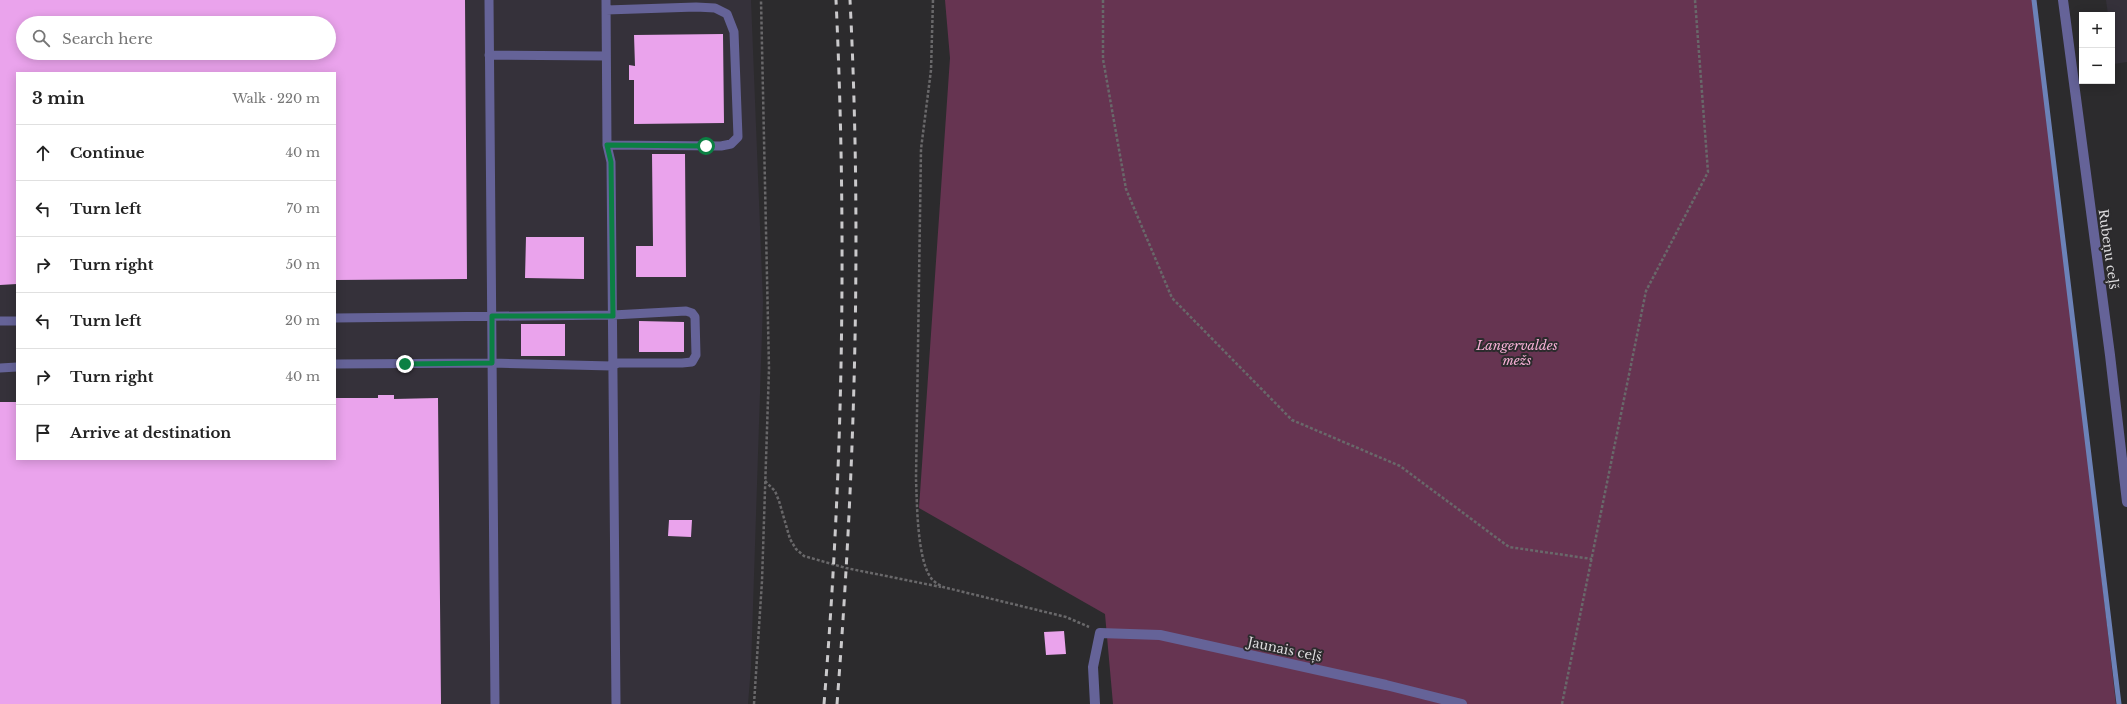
<!DOCTYPE html>
<html lang="en">
<head>
<meta charset="utf-8">
<style>
  body { margin:0; font-family:"Libre Baskerville",serif; background:#f6f6f6; color:#222 }
  .controls { position:absolute; right:12px; top:12px; display:grid; overflow:hidden; border-radius:0px; box-shadow:0 2px 10px #0003 }
  .controls button { width:36px; height:36px; display:grid; place-items:center; padding:0; border:0; border-bottom:1px solid #e0e0e0; background:#fff; color:#222; font:20px sans-serif }
  .stop { position:absolute; width:12px; height:12px; margin:-9px; border:3px solid #0b8043; border-radius:50%; background:#fff }
  .stop.end { background:#0b8043; border-color:#fff; box-shadow:0 1px 4px #0008 }
  .list { margin:0; padding:0; list-style:none }
  h2 { display:flex; justify-content:space-between; align-items:center; height:52px; margin:0; padding:0 16px; font-size:17px }
  h2 small { font-size:13px; font-weight:400; color:#767676 }
  .list li { display:grid; grid-template-columns:26px 1fr auto; gap:12px; align-items:center; box-sizing:border-box; height:56px; padding:0 16px; border-top:1px solid #e0e0e0 }
  .list b { display:block; font-size:15px; white-space:nowrap }
  .list em { font-size:13px; font-style:normal; color:#767676 }
  .icon { flex:none; width:22px; height:22px; fill:none; stroke:currentColor; stroke-width:2; stroke-linecap:round; stroke-linejoin:round }
  .map { position:relative; flex:none; width:2127px; height:704px; overflow:hidden }
  .search { position:absolute; background:#fff; box-shadow:0 2px 10px #0003; left:16px; top:16px; width:320px; height:44px; display:flex; align-items:center; gap:10px; box-sizing:border-box; padding:0 14px; border-radius:22px; color:#767676; font-size:15px }
  .panel { position:absolute; background:#fff; box-shadow:0 2px 10px #0003; left:16px; top:72px; width:320px; height:388px; border-radius:0px }
  .map>svg:first-child { display:block }
</style>
</head>
<body>
<div class="map">
<svg width="2127" height="704" viewBox="0 0 2127 704">
  <rect width="100%" height="100%" fill="#2c2b2d"/>
  <path fill="#35313a" fill-rule="evenodd" d="M0,0H751L763,302L751,667L748,704H0ZM23,23H329V53H23ZM17,73H335V459H17Z
    M2106,0H2127V62L2114,64L2112,15H2108Z"/>
  <path fill="#663451" d="M945,0H2036L2116,704H1113L1105,614L919,508L950,58Z"/>
  <g fill="none" stroke-linecap="round" stroke-linejoin="round">
    <path stroke="#6c82b8" stroke-width="5" d="M2034,0L2119,704"/>
  </g>
  <path fill="#eaa3ec" fill-rule="evenodd" d="M0,0H465L467,279L335,280V73H17V284L0,285ZM23,23H329V53H23Z
    M723,34L724,123L634,124V80H629V65L635,66L634,35Z
    M652,154H685L686,277H636V246H653Z
    M526,237H584V279L525,278Z
    M639,321L684,322V352H639Z
    M521,324H565V356H521Z
    M378,395H394V399L438,398L441,704H0V402H17V459H335V398H378Z
    M669,520H692L691,537L668,536Z
    M1064,631L1066,654L1046,655L1044,632Z"/>
  <g fill="none" stroke-linecap="round" stroke-linejoin="round">
    <path stroke="#69686a" stroke-width="2.5" stroke-dasharray="3 2" stroke-linecap="butt" d="M933,0L931,70L921,149L916,479C917,503 917,559 931,578C934,582 939,585 943,587L1066,617L1089,627
      M1103,0V59L1126,189L1172,298L1292,420L1400,466L1509,547L1592,559
      M765,481L775,491L779,501L790,539L796,549L804,556L846,568L941,587
      M754,704L762,581L769,369L761,0
      M1562,704L1646,291L1708,172L1695,0"/>
    <path stroke="#656398" stroke-width="9" d="M489,0L495,704
      M606,0L607,145L611,162L616,704
      M606,10L696,7L715,8L727,14L734,32L738,137L731,144L721,146L607,145
      M489,55L606,56
      M335,318L613,315L686,311L692,313L695,317L696,355L692,362L682,363H618L612,366L492,363L335,364
      M0,321H17
      M0,368L17,367"/>
    <path stroke="#656398" stroke-width="10" d="M2063,0L2110,355L2127,502
      M1095,704L1093,667L1100,633L1160,635L1386,685L1462,704"/>
    <path stroke="#cac9cb" stroke-width="3" stroke-dasharray="7 7" stroke-linecap="butt" d="M824,704C843,470 847,234 836,0
      M837,704C855,470 862,234 850,0"/>
  </g>
  <g fill="none" stroke-linecap="round" stroke-linejoin="round">
    <path stroke="#0b8043" stroke-width="5" d="M405,364L492,363V316H613L611,162L607,145L706,146"/>
  </g>
  <g text-anchor="middle" stroke-width="4" stroke-linejoin="round" paint-order="stroke">
    <g font-size="13" fill="#dddcde" stroke="#2c2b2d">
      <text transform="translate(2109 249) rotate(82)" y="5">Rubeņu ceļš</text>
      <text transform="translate(1285 649) rotate(12)" y="5">Jaunais ceļš</text>
    </g>
    <g font-size="13" font-style="italic" fill="#f7b1d7" stroke="#2c2b2d">
      <text x="1517" y="350">Langervaldes<tspan x="1517" dy="15">mežs</tspan></text>
    </g>
  </g>
</svg>
<div class="controls">
<button>+</button>
<button>−</button>
</div>
<div class="stop" style="left:706px;top:146px"></div>
<div class="stop end" style="left:405px;top:364px"></div>
<div class="search"><svg class="icon" aria-label="search" viewBox="0 0 24 24"><circle cx="10" cy="10" r="6"/><path d="M15 15l6 6"/></svg>Search here</div>
<section class="panel">
<h2>3 min<small>Walk · 220 m</small></h2>
<ul class="list">
<li><svg class="icon" aria-label="ahead" viewBox="0 0 24 24"><path d="M12 20V5M6 11l6-6 6 6"/></svg><div><b>Continue</b></div><em>40 m</em></li>
<li><svg class="icon" aria-label="left" viewBox="0 0 24 24"><path d="M17 20v-9H6M10 6l-5 5 5 5"/></svg><div><b>Turn left</b></div><em>70 m</em></li>
<li><svg class="icon" aria-label="right" viewBox="0 0 24 24"><path d="M7 20v-9h11M14 6l5 5-5 5"/></svg><div><b>Turn right</b></div><em>50 m</em></li>
<li><svg class="icon" aria-label="left" viewBox="0 0 24 24"><path d="M17 20v-9H6M10 6l-5 5 5 5"/></svg><div><b>Turn left</b></div><em>20 m</em></li>
<li><svg class="icon" aria-label="right" viewBox="0 0 24 24"><path d="M7 20v-9h11M14 6l5 5-5 5"/></svg><div><b>Turn right</b></div><em>40 m</em></li>
<li><svg class="icon" aria-label="arrive" viewBox="0 0 24 24"><path d="M6 21V4h12l-3 4 3 4H6"/></svg><div><b>Arrive at destination</b></div></li>
</ul>
</section>
</div>
</body>
</html>
